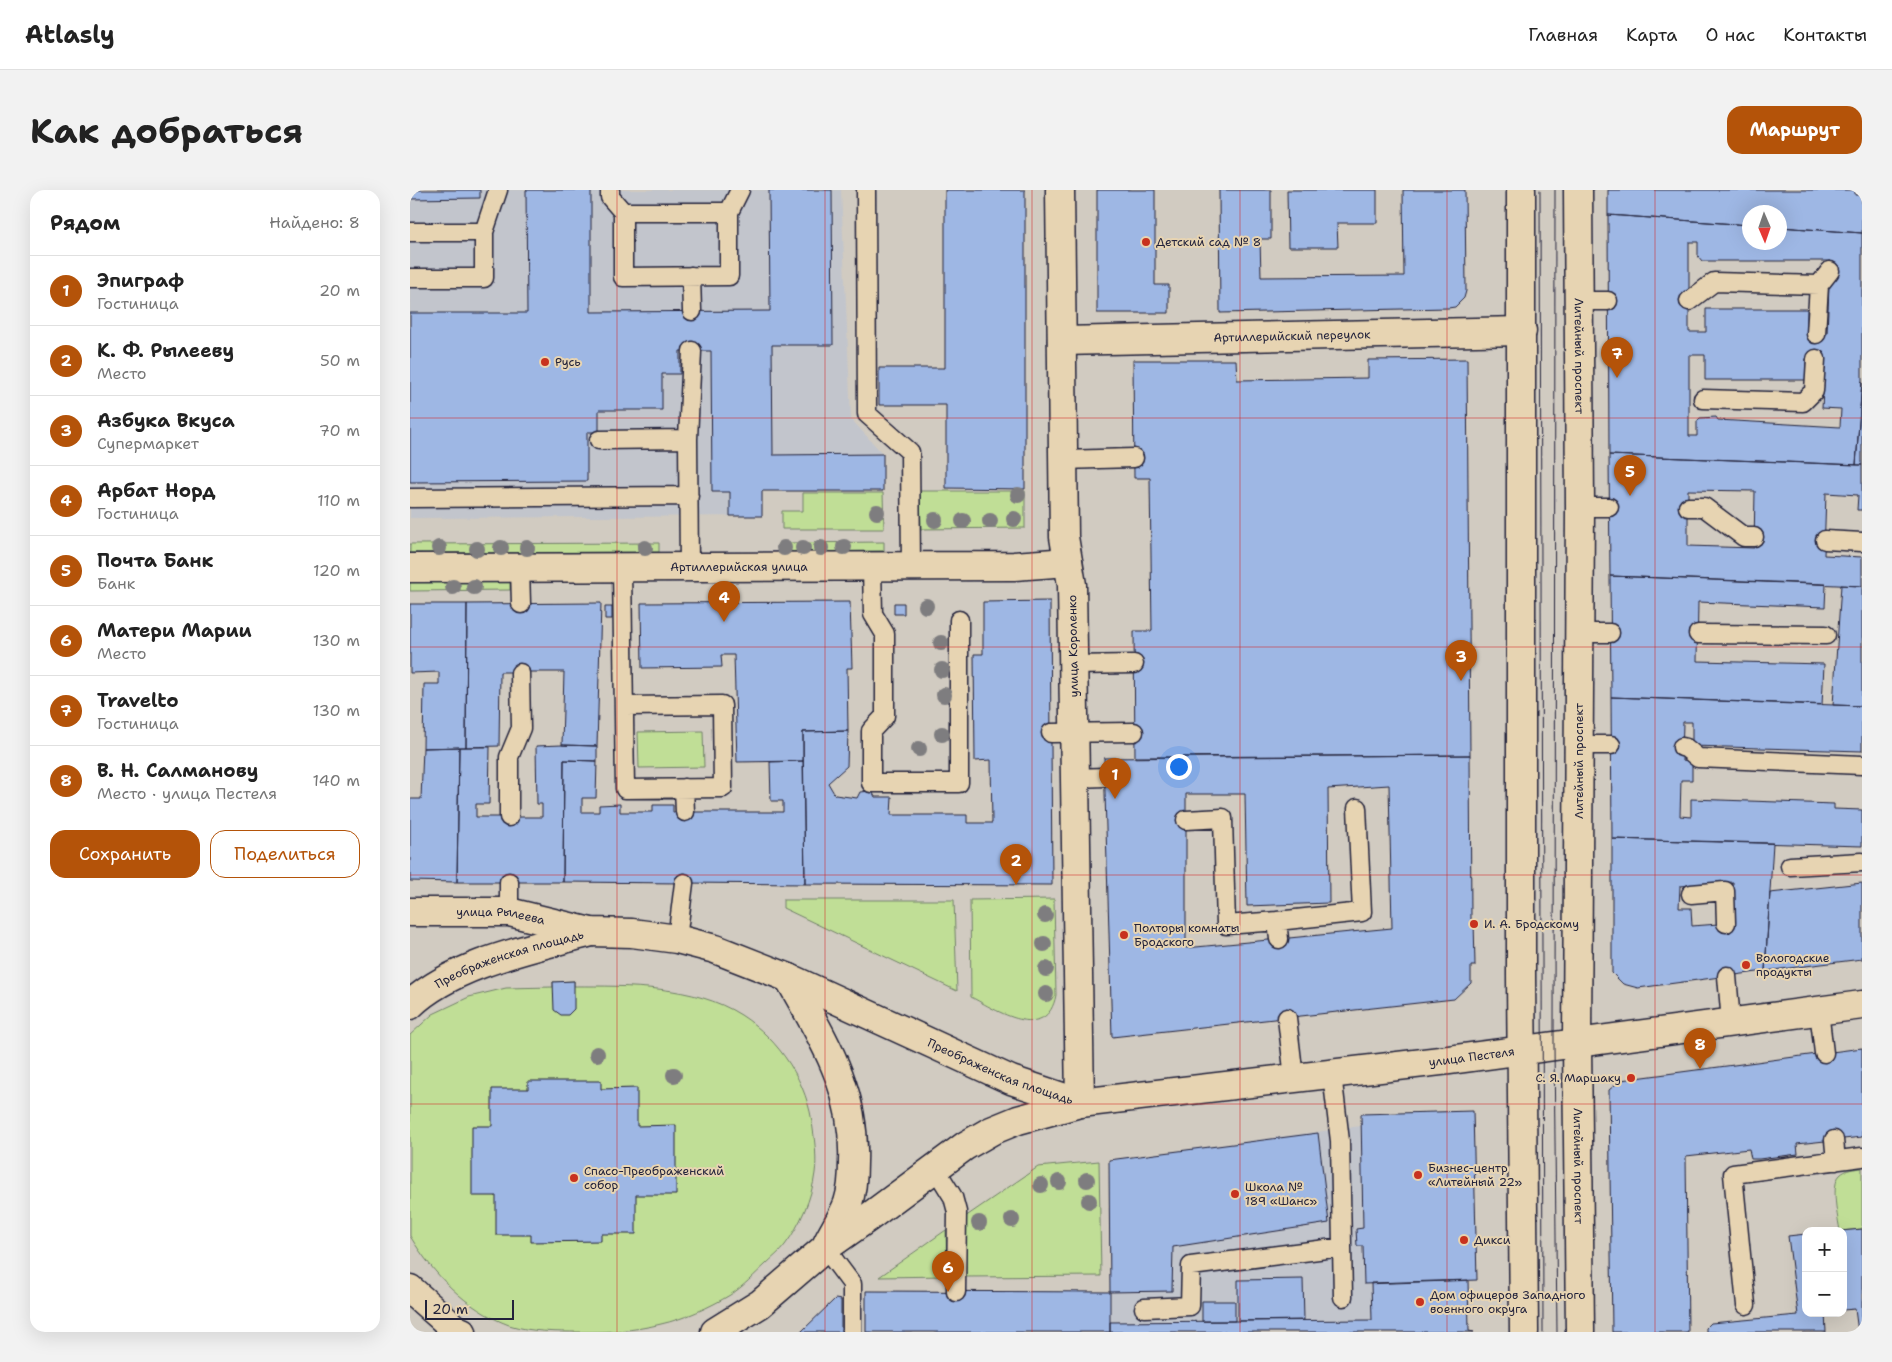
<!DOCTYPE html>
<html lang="ru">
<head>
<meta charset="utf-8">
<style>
  body { margin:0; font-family:"Shantell Sans",sans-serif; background:#f2f2f2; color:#222 }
  .controls { position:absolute; right:15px; bottom:15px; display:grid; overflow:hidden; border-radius:10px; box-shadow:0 5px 20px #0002 }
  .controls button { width:45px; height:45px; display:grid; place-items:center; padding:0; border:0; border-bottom:1px solid #e0e0e0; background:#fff; color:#222; font:25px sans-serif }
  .compass { position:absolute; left:1332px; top:15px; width:45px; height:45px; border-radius:50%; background:#fff; box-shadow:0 5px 20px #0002; rotate:178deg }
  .scale { position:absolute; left:15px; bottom:12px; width:89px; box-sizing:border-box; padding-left:5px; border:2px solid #22223b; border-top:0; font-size:14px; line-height:18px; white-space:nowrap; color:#22223b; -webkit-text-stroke:4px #e7d4b2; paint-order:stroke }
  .you { position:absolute; left:768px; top:576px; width:18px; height:18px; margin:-12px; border:4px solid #fff; border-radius:50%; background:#1a73e8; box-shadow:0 0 0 8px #1a73e833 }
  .badge { display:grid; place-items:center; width:32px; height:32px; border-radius:50%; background:#b45309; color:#fff; font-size:16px; font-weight:700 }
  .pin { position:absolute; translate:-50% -41px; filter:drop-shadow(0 1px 2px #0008) }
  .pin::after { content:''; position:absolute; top:26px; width:18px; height:15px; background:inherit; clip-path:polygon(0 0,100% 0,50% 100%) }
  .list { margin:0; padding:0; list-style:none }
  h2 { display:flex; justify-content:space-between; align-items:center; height:65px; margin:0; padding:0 20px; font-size:21px }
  h2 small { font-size:16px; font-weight:400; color:#767676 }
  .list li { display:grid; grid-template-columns:32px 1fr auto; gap:15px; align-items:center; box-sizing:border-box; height:70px; padding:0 20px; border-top:1px solid #e0e0e0 }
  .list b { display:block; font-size:19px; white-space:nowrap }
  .list p { margin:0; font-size:16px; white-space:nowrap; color:#767676 }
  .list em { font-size:16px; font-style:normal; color:#767676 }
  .actions { display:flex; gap:10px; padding:15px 20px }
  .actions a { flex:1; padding:11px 0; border:1px solid #b45309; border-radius:15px; text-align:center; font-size:18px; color:#b45309 }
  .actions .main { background:#b45309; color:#fff }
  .map { position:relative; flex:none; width:1452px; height:1142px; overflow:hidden; border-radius:15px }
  header { display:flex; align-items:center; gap:30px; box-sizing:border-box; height:70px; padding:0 25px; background:#fff; border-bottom:1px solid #e0e0e0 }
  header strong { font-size:24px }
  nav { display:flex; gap:28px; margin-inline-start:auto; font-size:18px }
  .intro { display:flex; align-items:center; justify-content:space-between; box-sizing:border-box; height:120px; padding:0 30px }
  h1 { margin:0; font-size:35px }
  .button { padding:12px 22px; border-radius:15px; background:#b45309; color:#fff; font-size:18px; font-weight:700 }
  main { display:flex; gap:30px; padding:0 30px }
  aside { flex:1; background:#fff; border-radius:15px; box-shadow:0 5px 20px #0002 }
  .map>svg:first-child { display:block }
</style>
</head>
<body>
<header>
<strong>Atlasly</strong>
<nav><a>Главная</a><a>Карта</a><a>О нас</a><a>Контакты</a></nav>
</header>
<div class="intro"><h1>Как добраться</h1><a class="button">Маршрут</a></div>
<main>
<aside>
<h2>Рядом<small>Найдено: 8</small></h2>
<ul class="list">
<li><span class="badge">1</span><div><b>Эпиграф</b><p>Гостиница</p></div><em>20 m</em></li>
<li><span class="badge">2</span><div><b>К. Ф. Рылееву</b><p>Место</p></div><em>50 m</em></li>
<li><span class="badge">3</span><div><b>Азбука Вкуса</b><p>Супермаркет</p></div><em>70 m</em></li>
<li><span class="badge">4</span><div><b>Арбат Норд</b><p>Гостиница</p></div><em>110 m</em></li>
<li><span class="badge">5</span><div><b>Почта Банк</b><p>Банк</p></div><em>120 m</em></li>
<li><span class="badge">6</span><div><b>Матери Марии</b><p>Место</p></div><em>130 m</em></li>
<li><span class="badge">7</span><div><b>Travelto</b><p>Гостиница</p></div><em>130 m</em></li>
<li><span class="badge">8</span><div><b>В. Н. Салманову</b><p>Место · улица Пестеля</p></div><em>140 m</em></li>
</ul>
<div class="actions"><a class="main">Сохранить</a><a>Поделиться</a></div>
</aside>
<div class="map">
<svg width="1452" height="1142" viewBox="0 0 1452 1142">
  <rect width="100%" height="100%" fill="#d1cbc1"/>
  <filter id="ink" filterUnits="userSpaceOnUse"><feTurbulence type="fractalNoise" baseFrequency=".02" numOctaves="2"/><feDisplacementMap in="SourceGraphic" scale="10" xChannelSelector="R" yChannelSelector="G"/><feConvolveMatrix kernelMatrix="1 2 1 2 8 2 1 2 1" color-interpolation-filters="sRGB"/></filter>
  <g filter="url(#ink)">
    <path fill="#c2c5cc" d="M0,0H431L441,229L473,264V301H352V326L0,328Z
      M951,936L953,1038L946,1039L947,1056H953L954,1093H961L962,1130L700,1132L699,970Z"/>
    <path fill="#c0de96" stroke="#718068" d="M510,301H615V338L511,339Z
      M393,303H473L474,339H372V321H393Z
      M474,352V361L368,362V353Z
      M249,353V362L0,363V354Z
      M100,391V400L0,401V392Z
      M293,541L294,577L229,578L228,542Z
      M644,709L646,805C637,854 586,820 561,807L560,710Z
      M373,710H544L547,801L373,718Z
      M164,791V796C218,796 284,795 331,825C370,850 398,893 403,939C405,953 407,969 405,983C402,1008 390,1035 375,1055C370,1062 362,1068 356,1074C345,1084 333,1097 320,1105C300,1117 274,1129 251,1134C225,1141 196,1142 169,1142C146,1142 121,1142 99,1135C56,1119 23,1084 0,1046V845L23,824L59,807L96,798L143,797V792Z
      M689,971L691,1086L556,1087L555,1027L628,977Z
      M1452,978V1039L1430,1041C1428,1028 1420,995 1430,985C1436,979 1444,979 1452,978Z
      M536,1040L537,1086L469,1087Z"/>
    <path fill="#9eb7e4" stroke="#22223b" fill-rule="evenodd" d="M0,0H70V8L0,9Z
      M116,0H181V122L360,121L359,0H422L423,155H362L363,265L473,264V301H352V326H320V302H302L301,161H270V184H252V220H189V242H177V291L0,292V123H117Z
      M535,0H615V299L536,298V215H469V178H535Z
      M687,0H745V95H759V123H687Z
      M809,0H861V49H850L851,87L994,86L993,0H1055L1056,101L1054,108L1045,117L1038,118L810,123Z
      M877,0H967V33H927L928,57H878Z
      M1198,0H1445V5H1452V43L1370,37V22H1340V35L1198,25Z
      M1198,25L1340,35V52H1370V37L1452,43V191L1446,275L1199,265ZM1279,52H1288V66L1292,71H1420L1417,144H1397V119H1296V142H1279ZM1279,165H1295V190H1396V169H1415L1412,218L1431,219L1430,237L1308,230L1306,227L1290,228L1287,231V246H1279Z
      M1057,169L1060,565L725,567L724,441H742L740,288H724L723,170H826L827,190L958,188V170Z
      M1452,191V275H1446Z
      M1199,265L1452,275V320H1447L1448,305L1416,303L1414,365L1452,367V396L1200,386ZM1278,300L1345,301L1344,358L1278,356Z
      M1200,386L1416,394L1415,417L1288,412L1287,471L1414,474L1412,515L1201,507Z
      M1431,395L1452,396V516L1423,515Z
      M640,411L642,695L395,694L393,542L438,541L437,576L418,593L425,605L447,608L450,602L462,601L465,607H482L481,625H557V633H582L581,570L565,571L564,464H573V412Z
      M440,412L442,478H437L438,541L393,542V571L327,572L324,465H311L312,477L232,478L231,413Z
      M191,413L187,556L152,555L154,482H90L89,556L56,557L57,414Z
      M484,413H494V424H484Z
      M0,414H57L56,557L13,558L14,494H29V482L0,483Z
      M195,417H202V429H195Z
      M1201,507L1452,516V561L1282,556V532H1273L1272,570L1282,571V590H1271L1270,626L1281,627V609L1424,614V619L1452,620V656L1202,649Z
      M152,555L187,556V571L154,570L153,692H47L49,557H80L79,614H66V627H132V614H127L126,556Z
      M49,557L47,692L0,691V609H11L13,558Z
      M1060,565L1061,729L1064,730L1065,776H1061V793L1044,809L702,847L694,568ZM979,595L982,738L776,758V604H835L837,716L919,713L918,599Z
      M154,570L187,571L186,608H172V622H189V615L210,614V622H243V615H263V622H373V611H361L360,572L393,571L395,694L153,692Z
      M1202,649L1363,653L1355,781L1228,798L1213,794L1202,783ZM1323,692L1322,733L1282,736L1281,718H1269L1270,696Z
      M1452,693V769L1355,781L1360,703Z
      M164,791V819L158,825H151L144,820L143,792Z
      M1452,858V947L1387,954L1388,964L1349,969H1341L1339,959L1276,966L1278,1142H1202L1199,900L1211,890Z
      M118,891H191V899L227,898V936L266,935V1005H226V1044H191V1051L121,1052V1045H86V1006H62V936H82V899H118Z
      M1063,921L1067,1090L954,1094L953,1056H947L946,1039L953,1038L951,924Z
      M908,943L919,1033L763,1057L762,1101L700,1102L699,970Z
      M1452,1039V1142H1448L1445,1119L1433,1120V1041H1431Z
      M1396,1044V1123H1415L1416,1142H1296V1138L1301,1133L1388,1125L1378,1046Z
      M893,1089L894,1130L828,1131V1090Z
      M1058,1090L1059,1141L1064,1142H700V1132L962,1130L961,1093Z
      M456,1101L700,1102V1142H456Z
      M425,1109L431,1110V1142H391Z
      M792,1111H825V1131H792Z"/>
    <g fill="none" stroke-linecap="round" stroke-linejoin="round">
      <defs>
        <path id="service" d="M200,0V7L213,22
          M456,0L457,224L500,262L501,376
          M213,22H319V86L213,87Z
          M319,22L330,0
          M0,42H74V88H0
          M74,42L88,0
          M281,86L282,121
          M1168,111H1198
          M1279,111L1304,92L1409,95L1420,81
          M1406,144L1409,95
          M1293,209L1393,212L1404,201L1406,169
          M189,250L278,249
          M653,270L724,268
          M0,308L279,306
          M1170,317H1199
          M1278,317H1294L1334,347H1344
          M1415,350L1452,352
          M462,377L463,424L475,444V526L461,541V593H549V430
          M110,378L111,414
          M212,378L215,599L313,598L312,515L214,516
          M279,378L278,249L282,161
          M1169,443H1200
          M1288,444L1416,445
          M663,475L724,474
          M641,543L724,542
          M1168,555H1201
          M1272,557L1276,558L1288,568L1452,575
          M665,588L695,587
          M274,598L275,622
          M99,627V567L111,538L110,483
          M776,630L813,628L816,735L867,731L869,749
          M1380,676L1452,672
          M1281,704L1315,701L1316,733
          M99,722V692
          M867,731L952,722L947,618
          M267,749L274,693
          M1317,786L1321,832
          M1409,821L1414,863
          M877,828L884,888
          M922,884L930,951L933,1107
          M1424,950L1426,971
          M525,978L543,1007L547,1022L546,1102
          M415,1058L442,1094V1142
          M1336,1115L1323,984L1452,967
          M734,1118L780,1116L781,1076L932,1057"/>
        <g id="minor">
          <path id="s1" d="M652,151L1112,141"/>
          <path id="s2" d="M0,378L604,376L658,372"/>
          <path d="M379,788C413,850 446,898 443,972C443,985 442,1001 438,1013C433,1027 423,1041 417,1054"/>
          <path id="s3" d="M0,815C44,773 123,758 181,742"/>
          <path d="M0,1099L45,1139L52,1142"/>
          <path d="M305,1142L350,1114L415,1058L459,1027L555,956L581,941L608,930L670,913L662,395L654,347L650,0"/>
        </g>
        <g id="tertiary">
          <path id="s4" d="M0,722H99L181,742L222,743L267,749L305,759L379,788L601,890L670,913L1039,870L1452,815"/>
        </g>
        <g id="primary">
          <path d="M1111,0V786L1114,1142"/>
          <path id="s5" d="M1168,0L1170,317L1167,853L1170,1142"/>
        </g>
      </defs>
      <use href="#service" stroke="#22223b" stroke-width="21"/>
      <use href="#minor" stroke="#22223b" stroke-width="31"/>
      <use href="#tertiary" stroke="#22223b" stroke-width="31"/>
      <use href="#primary" stroke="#22223b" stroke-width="31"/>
      <use href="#service" stroke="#e7d4b2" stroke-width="18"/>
      <use href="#minor" stroke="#e7d4b2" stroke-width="28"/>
      <use href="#tertiary" stroke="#e7d4b2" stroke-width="28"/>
      <use href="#primary" stroke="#e7d4b2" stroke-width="28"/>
      <path stroke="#22223b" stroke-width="1" d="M1130,0L1133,1142
        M1145,0L1144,855L1147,1142"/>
    </g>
    <g fill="#7e7d7f">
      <circle cx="608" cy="305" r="8"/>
      <circle cx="467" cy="322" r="8"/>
      <circle cx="604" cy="329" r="8"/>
      <circle cx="525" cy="330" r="8"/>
      <circle cx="553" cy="331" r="8"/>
      <circle cx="580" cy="331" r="8"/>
      <circle cx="434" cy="357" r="8"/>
      <circle cx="29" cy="358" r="8"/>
      <circle cx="91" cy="358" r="8"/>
      <circle cx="117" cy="358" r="8"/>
      <circle cx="235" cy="358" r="8"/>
      <circle cx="374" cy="358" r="8"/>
      <circle cx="393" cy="358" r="8"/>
      <circle cx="411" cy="358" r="8"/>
      <circle cx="67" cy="359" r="8"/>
      <circle cx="43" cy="397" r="8"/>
      <circle cx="64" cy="397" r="8"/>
      <circle cx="516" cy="416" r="8"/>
      <circle cx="531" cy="453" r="8"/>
      <circle cx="532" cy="480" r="8"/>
      <circle cx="534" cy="505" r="8"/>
      <circle cx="532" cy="544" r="8"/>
      <circle cx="509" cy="559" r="8"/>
      <circle cx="635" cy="725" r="8"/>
      <circle cx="634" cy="754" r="8"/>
      <circle cx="636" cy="779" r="8"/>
      <circle cx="636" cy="804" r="8"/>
      <circle cx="187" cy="864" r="8"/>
      <circle cx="264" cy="885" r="8"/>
      <circle cx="677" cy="990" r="8"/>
      <circle cx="649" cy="992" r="8"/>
      <circle cx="631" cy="995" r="8"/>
      <circle cx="679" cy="1011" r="8"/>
      <circle cx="602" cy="1030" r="8"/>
      <circle cx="569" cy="1033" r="8"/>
    </g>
  </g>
  <path fill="none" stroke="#d62828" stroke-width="1" stroke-opacity="0.55" d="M207,0V1142M415,0V1142M622,0V1142M830,0V1142M1037,0V1142M1245,0V1142M0,228H1452M0,457H1452M0,685H1452M0,914H1452"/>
  <g fill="#c8321e" stroke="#e7d4b2" stroke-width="2">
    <circle cx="736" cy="52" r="5"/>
    <circle cx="135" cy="172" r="5"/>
    <circle cx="1064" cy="734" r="5"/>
    <circle cx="714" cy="745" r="5"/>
    <circle cx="1336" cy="775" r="5"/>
    <circle cx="1221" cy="888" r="5"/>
    <circle cx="1008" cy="985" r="5"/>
    <circle cx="164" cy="988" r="5"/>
    <circle cx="825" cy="1004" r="5"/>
    <circle cx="1054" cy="1050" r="5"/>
    <circle cx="1010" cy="1112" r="5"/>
  </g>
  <g text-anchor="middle" stroke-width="4" stroke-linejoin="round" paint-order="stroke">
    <g font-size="12" fill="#22223b" stroke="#e7d4b2" text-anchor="start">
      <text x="746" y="56">Детский сад № 8</text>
      <text x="145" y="176">Русь</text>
      <text x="1074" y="738">И. А. Бродскому</text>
      <text x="724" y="742">Полторы комнаты<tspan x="724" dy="14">Бродского</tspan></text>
      <text x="1346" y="772">Вологодские<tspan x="1346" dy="14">продукты</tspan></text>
      <text x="1211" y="892" text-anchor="end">С. Я. Маршаку</text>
      <text x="1018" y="982">Бизнес-центр<tspan x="1018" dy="14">«Литейный 22»</tspan></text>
      <text x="174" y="985">Спасо-Преображенский<tspan x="174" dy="14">собор</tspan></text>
      <text x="835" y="1001">Школа №<tspan x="835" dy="14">189 «Шанс»</tspan></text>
      <text x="1064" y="1054">Дикси</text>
      <text x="1020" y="1109">Дом офицеров Западного<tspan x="1020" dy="14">военного округа</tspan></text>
    </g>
    <g font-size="12" fill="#22223b" stroke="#e7d4b2">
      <text dy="4" stroke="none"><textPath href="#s1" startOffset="230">Артиллерийский переулок</textPath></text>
      <text dy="4" stroke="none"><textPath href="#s5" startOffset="166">Литейный проспект</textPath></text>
      <text dy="4" stroke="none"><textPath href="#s2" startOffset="329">Артиллерийская улица</textPath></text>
      <text transform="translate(663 456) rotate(-91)" y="4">улица Короленко</text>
      <text transform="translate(1169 571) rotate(-90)" y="4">Литейный проспект</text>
      <text dy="4" stroke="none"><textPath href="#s4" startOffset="91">улица Рылеева</textPath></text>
      <text dy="4" stroke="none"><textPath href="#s3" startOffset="111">Преображенская площадь</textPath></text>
      <text dy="4" stroke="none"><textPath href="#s4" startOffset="1100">улица Пестеля</textPath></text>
      <text dy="4" stroke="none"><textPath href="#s4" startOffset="620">Преображенская площадь</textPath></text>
      <text dy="4" stroke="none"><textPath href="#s5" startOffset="976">Литейный проспект</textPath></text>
    </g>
  </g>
</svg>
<div class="controls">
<button>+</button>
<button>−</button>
</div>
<svg class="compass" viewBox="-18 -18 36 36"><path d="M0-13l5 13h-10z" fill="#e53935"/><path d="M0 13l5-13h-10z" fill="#767676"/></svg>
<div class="scale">20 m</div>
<div class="you"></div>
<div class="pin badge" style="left:705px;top:609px">1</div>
<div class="pin badge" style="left:606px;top:695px">2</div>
<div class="pin badge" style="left:1051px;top:491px">3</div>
<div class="pin badge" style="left:314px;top:432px">4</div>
<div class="pin badge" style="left:1220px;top:306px">5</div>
<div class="pin badge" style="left:538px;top:1102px">6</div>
<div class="pin badge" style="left:1207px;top:188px">7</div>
<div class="pin badge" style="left:1290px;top:879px">8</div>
</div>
</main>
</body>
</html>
